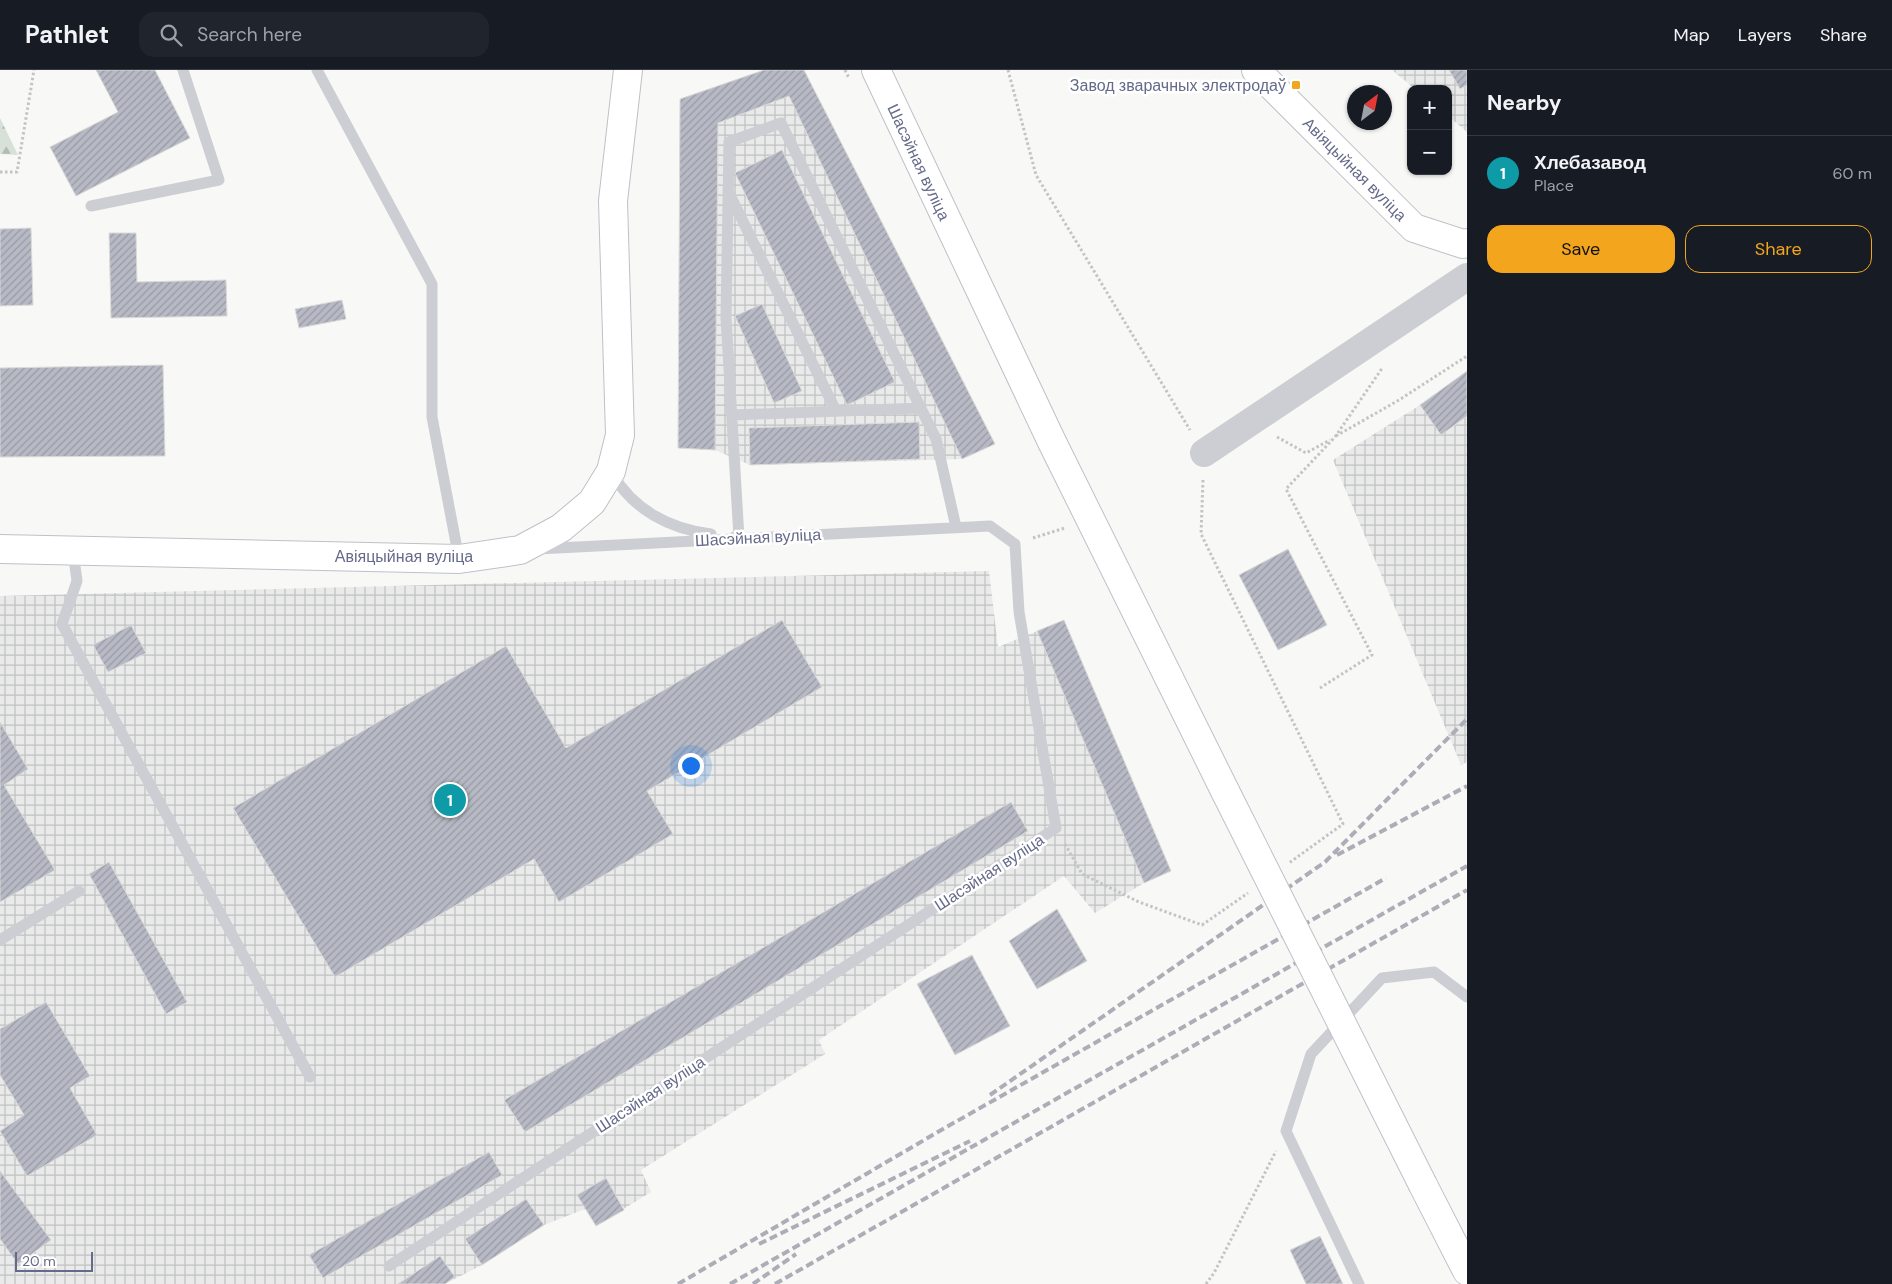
<!DOCTYPE html>
<html lang="en">
<head>
<meta charset="utf-8">
<style>
  body { margin:0; font-family:"DM Sans",sans-serif; background:#20242c; color:#f1f3f6 }
  .controls { position:absolute; right:15px; top:15px; display:grid; overflow:hidden; border-radius:10px; box-shadow:0 1px 4px #0004 }
  .controls button { width:45px; height:45px; display:grid; place-items:center; padding:0; border:0; border-bottom:1px solid #363941; background:#171b24; color:#f1f3f6; font:25px sans-serif }
  .compass { position:absolute; left:1347px; top:15px; width:45px; height:45px; border-radius:50%; background:#171b24; box-shadow:0 1px 4px #0004; rotate:32deg }
  .scale { position:absolute; left:15px; bottom:12px; width:78px; box-sizing:border-box; padding-left:5px; border:2px solid #656a8a; border-top:0; font-size:14px; line-height:18px; white-space:nowrap; color:#656a8a; -webkit-text-stroke:4px #fff; paint-order:stroke }
  .you { position:absolute; left:690px; top:695px; width:18px; height:18px; margin:-12px; border:4px solid #fff; border-radius:50%; background:#1a73e8; box-shadow:0 0 0 8px #1a73e833 }
  .badge { display:grid; place-items:center; width:32px; height:32px; border-radius:50%; background:#f2a51d; color:#fff; font-size:16px; font-weight:700 }
  .pin { position:absolute; translate:-50% -50%; border:2px solid #fff; box-shadow:0 1px 5px #0006 }
  .list { margin:0; padding:0; list-style:none }
  h2 { display:flex; justify-content:space-between; align-items:center; height:65px; margin:0; padding:0 20px; font-size:21px }
  h2 small { font-size:16px; font-weight:400; color:#9ea1a6 }
  .list li { display:grid; grid-template-columns:32px 1fr auto; gap:15px; align-items:center; box-sizing:border-box; height:75px; padding:0 20px; border-top:1px solid #363941 }
  .list b { display:block; font-size:19px; white-space:nowrap }
  .list p { margin:0; font-size:16px; white-space:nowrap; color:#9ea1a6 }
  .list em { font-size:16px; font-style:normal; color:#9ea1a6 }
  .actions { display:flex; gap:10px; padding:15px 20px }
  .actions a { flex:1; padding:11px 0; border:1px solid #f2a51d; border-radius:15px; text-align:center; font-size:18px; color:#f2a51d }
  .actions .main { background:#f2a51d; color:#111 }
  .icon { flex:none; width:28px; height:28px; fill:none; stroke:currentColor; stroke-width:2; stroke-linecap:round; stroke-linejoin:round }
  .map { position:relative; flex:none; width:1467px; height:1214px; overflow:hidden }
  header { display:flex; align-items:center; gap:30px; box-sizing:border-box; height:70px; padding:0 25px; background:#171b24; border-bottom:1px solid #363941 }
  header strong { font-size:24px }
  nav { display:flex; gap:28px; margin-inline-start:auto; font-size:18px }
  .search { width:350px; height:45px; background:#20242c; display:flex; align-items:center; gap:12px; box-sizing:border-box; padding:0 18px; border-radius:15px; color:#9ea1a6; font-size:19px }
  main { display:flex }
  aside { flex:1; background:#171b24 }
  .map>svg:first-child { display:block }
</style>
</head>
<body>
<header>
<strong>Pathlet</strong>
<div class="search"><svg class="icon" aria-label="search" viewBox="0 0 24 24"><circle cx="10" cy="10" r="6"/><path d="M15 15l6 6"/></svg>Search here</div>
<nav><a>Map</a><a>Layers</a><a>Share</a></nav>
</header>
<main>
<div class="map">
<svg width="1467" height="1214" viewBox="0 0 1467 1214">
  <defs>
    <pattern id="industrial-grid" width="8" height="8" patternUnits="userSpaceOnUse" patternTransform="scale(1.25)"><rect width="8" height="8" fill="#e9eae9"/><path d="M0 4h8M4 0v8" fill="none" stroke="#c0c2c3"/></pattern>
    <pattern id="forest-firs" width="22" height="20" patternUnits="userSpaceOnUse" patternTransform="scale(1.25)"><rect width="22" height="20" fill="#d7e1d7"/><path d="M5 1l3.5 6h-7zM16 11l3.5 6h-7z" fill="#b2bab4"/></pattern>
    <pattern id="building-hatch" width="6" height="6" patternUnits="userSpaceOnUse" patternTransform="scale(1.25)"><rect width="6" height="6" fill="#b7bac4"/><path d="M-1 1l2-2M0 6l6-6M5 7l2-2" fill="none" stroke="#989ba5"/></pattern>
  </defs>
  <rect width="100%" height="100%" fill="#f8f9f6"/>
  <path fill="url(#industrial-grid)" d="M764,0H804L995,374L962,389L750,395L715,380L678,378L680,29Z
    M1392,0H1467V62L1448,46V19H1415Z
    M1467,301V692L1461,695L1333,390L1420,335Z
    M989,501L998,577L1064,550L1171,801L1144,813L1095,843L1064,806L819,970L825,984L641,1100L651,1122L596,1156L585,1139L544,1155L482,1195L445,1214H0V526Z"/>
  <path fill="url(#forest-firs)" d="M0,48L18,85L0,84Z"/>
  <path fill="url(#building-hatch)" stroke="#dadbd8" d="M96,0H155L190,68L76,126L50,77L118,42Z
    M764,0H804L995,374L962,389L789,26L718,53L715,380L678,378L680,29Z
    M1449,0H1467V15L1460,19Z
    M782,80L895,312L847,335L735,103Z
    M31,158L33,235L0,236V159Z
    M109,163H136L137,212L226,210L227,246L111,248Z
    M342,230L346,249L299,258L295,239Z
    M762,234L802,321L774,333L735,246Z
    M163,295L165,386L0,387V298Z
    M1467,301V346L1441,365L1420,335Z
    M919,352L920,389L750,395L749,358Z
    M1288,479L1327,555L1278,580L1239,505Z
    M782,550L822,617L647,721L673,764L559,832L534,789L335,907L233,738L506,576L566,678Z
    M1064,550L1171,801L1144,813L1037,561Z
    M131,555L146,583L108,602L93,575Z
    M0,652L28,699L4,715L55,800L0,832Z
    M1011,732L1028,761L525,1062L504,1030Z
    M109,792L187,932L166,944L89,804Z
    M1057,839L1087,891L1037,919L1009,871Z
    M972,885L1010,956L955,985L917,914Z
    M46,932L90,1006L70,1018L97,1065L27,1106L0,1061L24,1045L0,1005V959Z
    M489,1082L502,1105L323,1208L309,1185Z
    M0,1101L51,1170L18,1194L0,1169Z
    M606,1108L624,1140L596,1156L577,1125Z
    M526,1129L544,1155L482,1195L465,1169Z
    M1320,1166L1343,1214H1306L1290,1180Z
    M440,1186L455,1207L445,1214H398Z"/>
  <g fill="none" stroke-linecap="round" stroke-linejoin="round">
    <defs>
      <path id="secondary" d="M876,0L1052,372L1226,723
        M1256,0L1414,158L1463,174L1467,173
        M0,479L459,489L520,480L561,458L592,432L611,401L620,365L613,131L628,0
        M1423,1115L1467,1201"/>
    </defs>
    <use href="#secondary" stroke="#bfc0c8" stroke-width="30"/>
    <path stroke="#c4c4c7" stroke-width="3" stroke-dasharray="2.5 2.5" stroke-linecap="butt" d="M845,0L849,8
      M1008,0L1036,105L1190,360
      M0,102H17L34,0
      M1336,366L1399,330L1467,286
      M1277,367L1306,383L1330,370
      M1203,410L1201,464L1343,754L1289,793
      M1033,468L1065,458
      M1320,618L1372,585L1286,419L1335,367L1383,297
      M1065,774L1082,804L1139,832L1202,855L1248,823
      M1206,1214L1214,1203L1276,1081"/>
    <path stroke="#cdced3" stroke-width="11" d="M317,0L432,214V347L459,489
      M728,121L836,341
      M91,136L219,110L183,0
      M732,345L921,338
      M612,403C633,440 670,459 711,464
      M734,467L739,468L726,248L729,72L781,53L936,369L956,457
      M73,481L77,511L62,554L310,1007
      M0,870L79,821
      M389,1196L1056,758L1019,542L1015,474L990,456L538,479
      M1359,1214L1286,1061L1311,984L1382,908L1434,902L1467,927"/>
    <path stroke="#cdced3" stroke-width="28" d="M1204,383L1467,207"/>
    <use href="#secondary" stroke="#fff" stroke-width="28"/>
    <path stroke="#acadb7" stroke-width="4" stroke-dasharray="8 4" stroke-linecap="butt" d="M1337,785L1467,716
      M990,1025L1325,792L1467,649
      M759,1174L970,1071
      M678,1214L943,1059L1386,808
      M730,1214L1467,796
      M753,1214L796,1184
      M775,1214L1467,820"/>
    <defs>
      <path id="secondary-bridge" d="M1226,723L1423,1115"/>
    </defs>
    <use href="#secondary-bridge" stroke="#bfc0c8" stroke-width="30" stroke-linecap="butt"/>
    <use href="#secondary-bridge" stroke="#fff" stroke-width="28"/>
  </g>
  <rect fill="#f2a51d" stroke="#fff" stroke-width="2" x="1291" y="10" width="10" height="10" rx="2.5"/>
  <g text-anchor="middle" stroke-width="5" stroke-linejoin="round" paint-order="stroke">
    <g font-size="16" fill="#656a8a" stroke="#fff" text-anchor="end">
      <text x="1286" y="21">Завод зварачных электродаў</text>
    </g>
    <g font-size="16" fill="#656a8a" stroke="#fff">
      <text transform="translate(919 92) rotate(65)" y="6">Шасэйная вуліца</text>
      <text transform="translate(1355 99) rotate(45)" y="6">Авіяцыйная вуліца</text>
      <text transform="translate(758 467) rotate(-3)" y="6">Шасэйная вуліца</text>
      <text x="404" y="492">Авіяцыйная вуліца</text>
      <text transform="translate(989 802) rotate(-33)" y="6">Шасэйная вуліца</text>
      <text transform="translate(650 1024) rotate(-33)" y="6">Шасэйная вуліца</text>
    </g>
  </g>
</svg>
<div class="controls">
<button>+</button>
<button>−</button>
</div>
<svg class="compass" viewBox="-18 -18 36 36"><path d="M0-13l5 13h-10z" fill="#e53935"/><path d="M0 13l5-13h-10z" fill="#9ea1a6"/></svg>
<div class="scale">20 m</div>
<div class="you"></div>
<div class="pin badge" style="left:450px;top:730px;background:#0f9aa8">1</div>
</div>
<aside>
<h2>Nearby<small></small></h2>
<ul class="list">
<li><span class="badge" style="background:#0f9aa8">1</span><div><b>Хлебазавод</b><p>Place</p></div><em>60 m</em></li>
</ul>
<div class="actions"><a class="main">Save</a><a>Share</a></div>
</aside>
</main>
</body>
</html>
